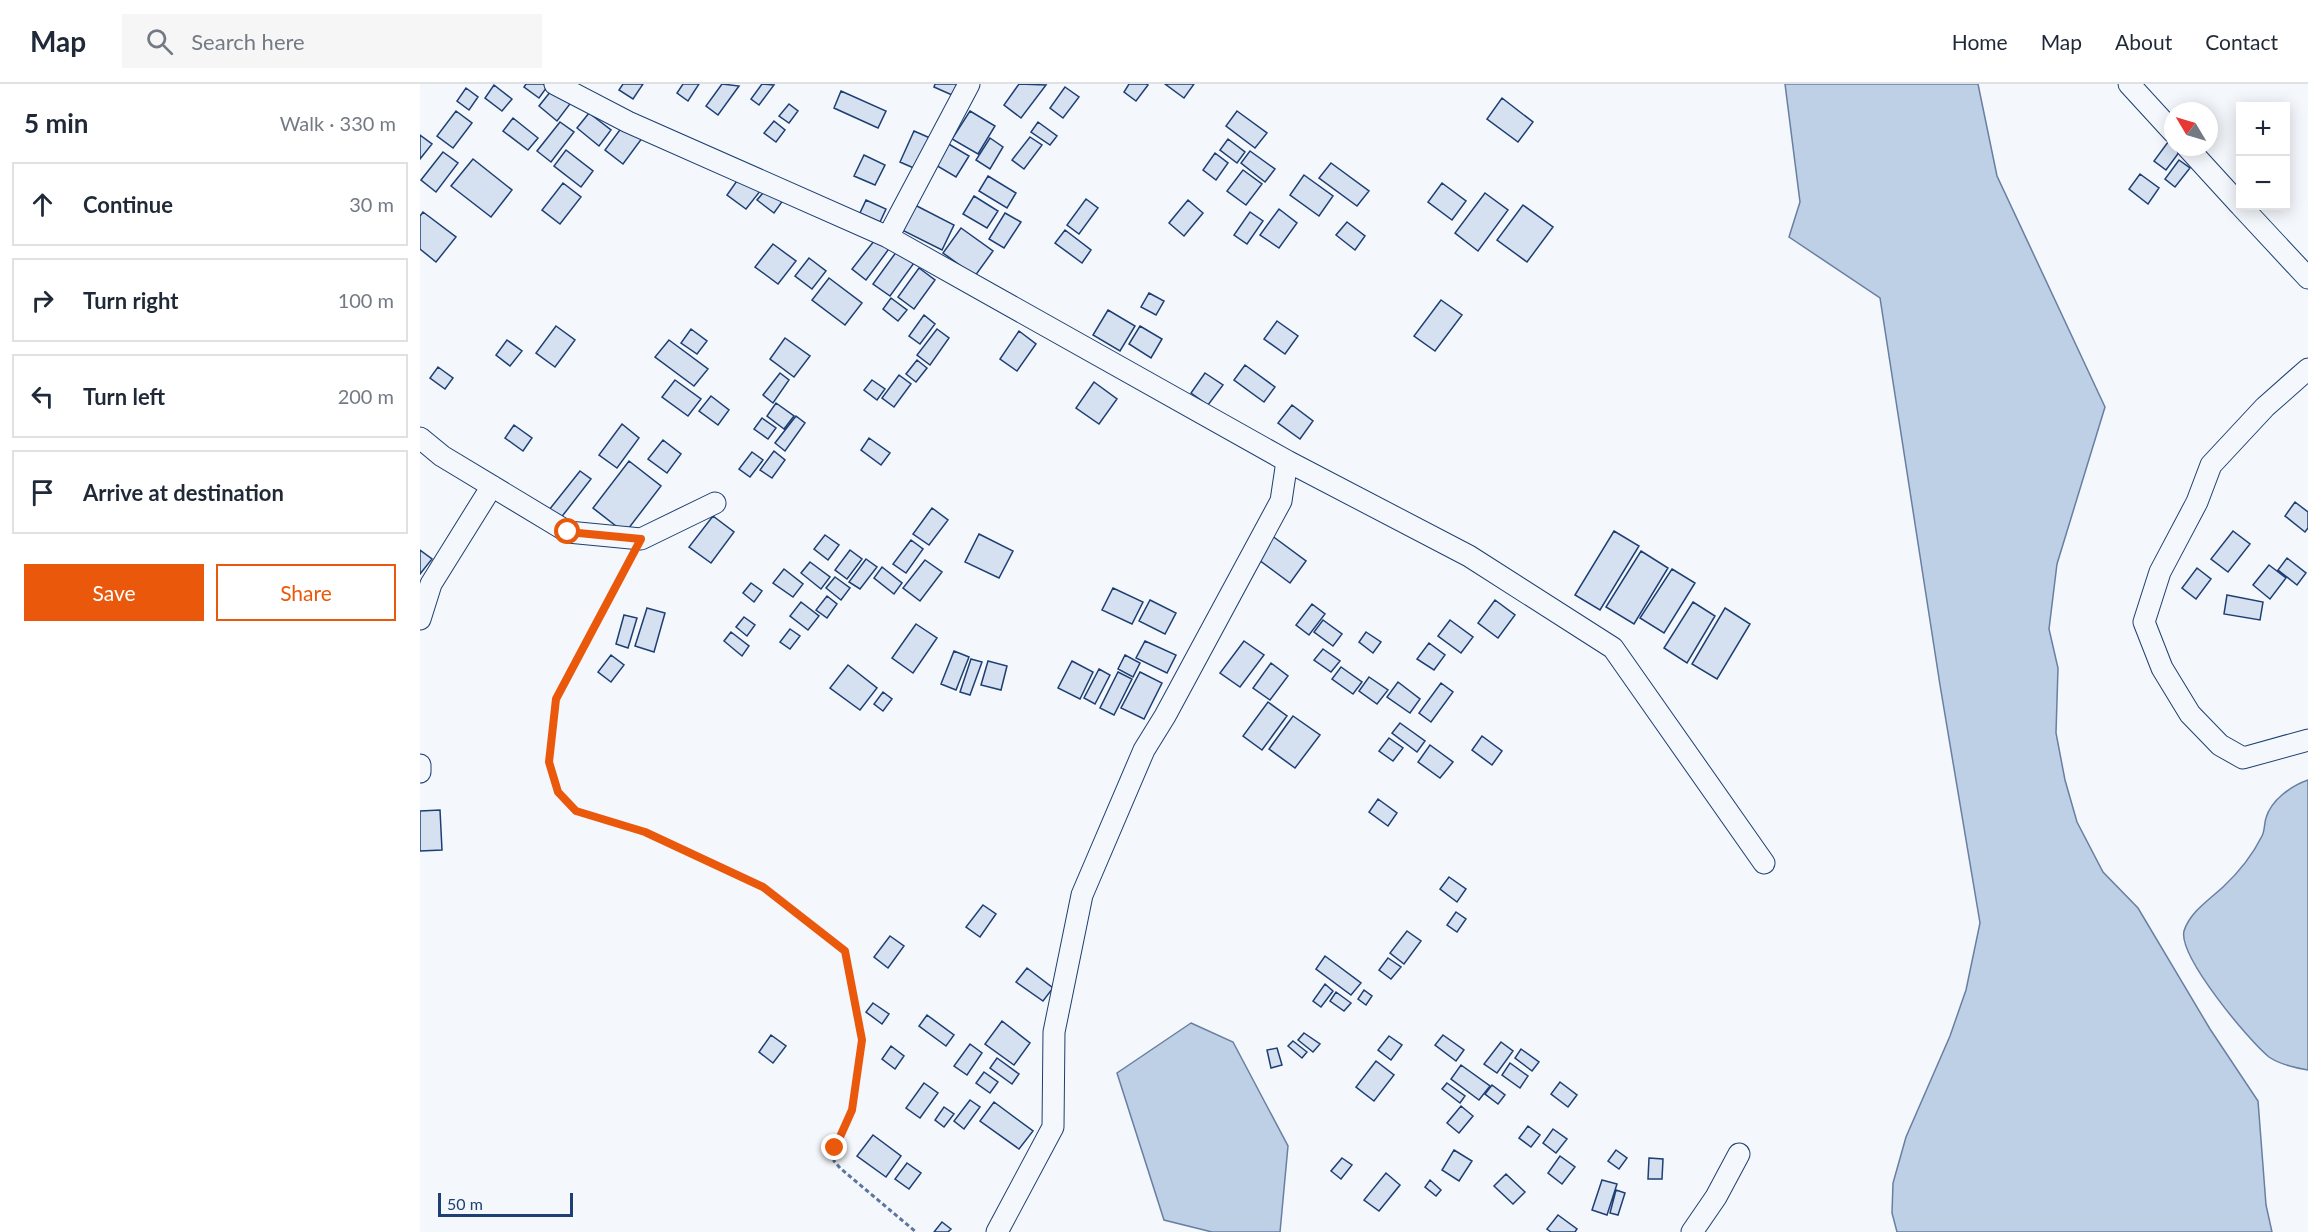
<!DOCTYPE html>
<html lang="en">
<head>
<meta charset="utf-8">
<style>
  body { margin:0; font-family:Lato,sans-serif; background:#f6f6f7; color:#1f2937 }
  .controls { position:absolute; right:18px; top:18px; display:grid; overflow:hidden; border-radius:0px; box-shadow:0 3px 15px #0003 }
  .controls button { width:54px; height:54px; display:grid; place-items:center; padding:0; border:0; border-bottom:2px solid #e0e1e3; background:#fff; color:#1f2937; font:30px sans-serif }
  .compass { position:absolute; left:1744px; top:18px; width:54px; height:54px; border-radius:50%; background:#fff; box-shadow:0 3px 15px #0003; rotate:308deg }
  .scale { position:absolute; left:18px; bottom:15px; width:135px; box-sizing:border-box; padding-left:6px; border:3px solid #1d3f73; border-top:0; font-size:16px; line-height:21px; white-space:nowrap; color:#1d3f73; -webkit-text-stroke:4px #f4f7fb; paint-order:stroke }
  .stop { position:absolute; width:18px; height:18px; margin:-14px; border:4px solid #ea580c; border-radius:50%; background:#fff }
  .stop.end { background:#ea580c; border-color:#fff; box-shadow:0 2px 6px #0008 }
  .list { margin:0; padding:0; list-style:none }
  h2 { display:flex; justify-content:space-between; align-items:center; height:78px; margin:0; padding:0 24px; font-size:26px }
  h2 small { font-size:20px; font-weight:400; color:#747a83 }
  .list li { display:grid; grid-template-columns:39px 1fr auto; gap:18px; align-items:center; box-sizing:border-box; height:84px; margin:0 12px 12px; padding:0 12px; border:2px solid #e0e1e3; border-radius:0px }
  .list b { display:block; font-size:22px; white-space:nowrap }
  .list em { font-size:20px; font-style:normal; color:#747a83 }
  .actions { display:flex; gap:12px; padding:18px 24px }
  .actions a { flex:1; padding:14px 0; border:2px solid #ea580c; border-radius:0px; text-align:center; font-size:21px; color:#ea580c }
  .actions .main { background:#ea580c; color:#fff }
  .icon { flex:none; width:33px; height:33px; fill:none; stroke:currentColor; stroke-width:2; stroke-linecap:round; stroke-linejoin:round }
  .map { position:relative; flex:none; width:1888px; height:1148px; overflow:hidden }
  header { display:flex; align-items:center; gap:36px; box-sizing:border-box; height:84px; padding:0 30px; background:#fff; border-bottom:2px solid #e0e1e3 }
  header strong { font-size:28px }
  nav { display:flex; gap:33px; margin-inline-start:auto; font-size:21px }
  .search { width:420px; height:54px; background:#f6f6f7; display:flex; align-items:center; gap:15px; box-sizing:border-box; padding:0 21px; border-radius:0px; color:#747a83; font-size:22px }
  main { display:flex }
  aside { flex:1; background:#fff }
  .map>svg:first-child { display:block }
</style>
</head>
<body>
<header>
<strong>Map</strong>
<div class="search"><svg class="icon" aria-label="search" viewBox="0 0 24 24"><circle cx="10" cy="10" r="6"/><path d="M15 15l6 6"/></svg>Search here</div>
<nav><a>Home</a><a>Map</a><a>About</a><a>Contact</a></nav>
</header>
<main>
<aside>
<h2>5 min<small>Walk · 330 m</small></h2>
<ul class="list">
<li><svg class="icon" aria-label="ahead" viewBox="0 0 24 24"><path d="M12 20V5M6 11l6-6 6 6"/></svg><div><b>Continue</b></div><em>30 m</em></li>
<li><svg class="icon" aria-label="right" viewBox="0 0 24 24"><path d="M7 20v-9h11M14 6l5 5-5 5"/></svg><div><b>Turn right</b></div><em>100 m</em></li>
<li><svg class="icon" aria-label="left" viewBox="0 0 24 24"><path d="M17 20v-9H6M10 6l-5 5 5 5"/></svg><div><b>Turn left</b></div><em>200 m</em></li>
<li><svg class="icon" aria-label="arrive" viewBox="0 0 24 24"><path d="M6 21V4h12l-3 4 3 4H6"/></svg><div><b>Arrive at destination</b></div></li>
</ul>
<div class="actions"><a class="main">Save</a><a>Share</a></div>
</aside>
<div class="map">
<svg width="1888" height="1148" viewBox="0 0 1888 1148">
  <rect width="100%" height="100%" fill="#f4f7fb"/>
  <path fill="#bed0e5" stroke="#687fa3" stroke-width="1.5" d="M1365,0H1558L1577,92L1685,323L1637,480L1629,545L1638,584L1636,649L1645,696L1657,738L1683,788L1718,824L1790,945L1838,1017L1846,1121L1852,1148H1477L1472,1129L1473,1099L1486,1053L1530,952L1546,906L1560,839L1520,601L1460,214L1369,153L1380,118Z
    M1888,696V986C1876,984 1859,980 1849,973C1829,957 1758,872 1764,847C1770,828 1790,815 1803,803C1818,789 1833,770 1842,752C1845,746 1844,740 1846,734C1851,716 1871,702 1888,696Z
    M771,939L813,958L868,1062L860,1148H792L744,1136L697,989Z"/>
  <path fill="#d5e0f0" stroke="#1d3f73" stroke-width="1.5" d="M106,0H123L127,3L119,14L104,3Z
    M203,0H223L213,15L199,6Z
    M263,0H279L268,17L257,9Z
    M302,0L319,2L298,31L286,22Z
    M342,0L354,1L339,21L331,15Z
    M515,0H537L532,11L514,3Z
    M599,0L626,1L601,34L584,21Z
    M709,0H726L728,1L716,17L704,8Z
    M745,0H774L764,14Z
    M74,1L92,15L82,27L65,14Z
    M135,2L153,16L137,37L119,22Z
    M645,3L659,13L643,34L630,24Z
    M46,4L58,13L49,26L37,17Z
    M421,7L466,27L458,44L414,24Z
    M1082,14L1113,38L1098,58L1067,35Z
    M369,20L378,27L369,39L359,32Z
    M36,27L52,39L33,64L17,52Z
    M550,27L575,42L558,70L532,55Z
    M817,27L847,49L835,64L806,42Z
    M169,29L191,46L179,62L157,44Z
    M93,34L118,54L108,66L83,47Z
    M354,37L365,46L356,58L344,49Z
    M140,38L154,48L131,78L117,67Z
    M618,38L637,52L630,61L611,48Z
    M205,39L223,53L203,80L185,66Z
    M494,47L510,54L496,85L480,78Z
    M0,51L12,60L0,75Z
    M610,53L622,61L604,85L592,76Z
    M570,54L583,63L570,85L556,76Z
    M1751,54L1753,63H1763L1746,86L1734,77Z
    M808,55L825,68L817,79L800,66Z
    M527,59L549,72L536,93L514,80Z
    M146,66L173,87L161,103L134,82Z
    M830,67L855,85L845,98L821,79Z
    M23,68L38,79L16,108L1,96Z
    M795,69L808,79L796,96L783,86Z
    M444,71L465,81L455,101L434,92Z
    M53,75L92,106L71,133L31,102Z
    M1759,76L1770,84L1755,103L1745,95Z
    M911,79L949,107L937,122L899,94Z
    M823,86L842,100L826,121L807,107Z
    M1720,90L1739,104L1728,120L1709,105Z
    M321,91L341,106L326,125L307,111Z
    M884,91L913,112L899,132L870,111Z
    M568,92L596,109L587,124L559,107Z
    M143,99L161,113L140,140L122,126Z
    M1022,99L1046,117L1032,136L1008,118Z
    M348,103L364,115L354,129L337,116Z
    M1065,109L1088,126L1058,167L1035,149Z
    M554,112L578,127L567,144L543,130Z
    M666,115L678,124L659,150L647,141Z
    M446,116L466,125L460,138L440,129Z
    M768,116L783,129L764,152L749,139Z
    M493,120L534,141L522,166L480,145Z
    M1103,121L1133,143L1107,178L1077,156Z
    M859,125L877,139L859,164L840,151Z
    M3,128L36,153L16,178L0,165V132Z
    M830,128L843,137L827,160L814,151Z
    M585,129L601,138L584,164L569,155Z
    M927,138L945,152L935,166L916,151Z
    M541,144L573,167L555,192L523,169Z
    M645,146L671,166L662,179L635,159Z
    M458,152L471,162L446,196L432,185Z
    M353,160L376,177L358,200L335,183Z
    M477,167L494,179L470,212L453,200Z
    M389,174L406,187L392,205L375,192Z
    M499,184L515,196L494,225L478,213Z
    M409,194L442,219L425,241L392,216Z
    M729,209L744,217L736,231L721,223Z
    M471,214L487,226L478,237L463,225Z
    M1021,216L1042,231L1015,267L994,252Z
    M688,226L715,242L700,267L673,251Z
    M504,231L515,240L500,260L489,252Z
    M857,237L878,252L865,270L844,255Z
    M136,242L155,256L135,283L116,269Z
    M720,242L742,255L731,274L709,260Z
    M271,245L287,257L277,270L261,259Z
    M517,245L529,254L510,281L497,271Z
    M599,247L616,260L597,287L580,275Z
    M365,254L390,272L374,293L350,275Z
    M87,256L102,267L90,282L76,271Z
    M249,256L288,285L274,302L235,273Z
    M497,276L507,284L496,298L486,290Z
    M825,281L855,303L844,318L814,296Z
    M18,283L33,294L25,305L10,294Z
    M360,289L369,296L353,319L343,311Z
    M785,289L803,301L788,321L771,309Z
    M479,291L491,300L474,323L462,314Z
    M255,296L281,315L268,332L242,313Z
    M452,296L465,305L457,316L444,306Z
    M674,298L697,315L679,340L656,324Z
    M291,312L309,326L298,341L279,327Z
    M356,319L374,332L364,345L347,332Z
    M872,321L893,337L880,355L858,339Z
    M376,332L385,339L365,367L355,359Z
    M342,334L356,344L348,355L334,345Z
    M202,340L219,354L197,384L179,371Z
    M94,341L112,354L103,367L85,354Z
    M449,354L470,369L461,381L441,366Z
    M243,356L261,370L247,389L228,375Z
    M354,367L365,376L352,394L340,386Z
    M332,368L343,376L330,393L319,385Z
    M209,377L241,402L205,449L173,424Z
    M160,387L171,395L140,435L129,426Z
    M1875,418L1888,428V444L1885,448L1865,432Z
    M512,424L528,436L509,461L493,450Z
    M293,432L314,448L291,479L269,463Z
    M1194,447L1219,462L1180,526L1155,511Z
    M1813,447L1830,460L1808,488L1791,475Z
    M559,450L593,467L579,494L545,478Z
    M405,451L419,461L408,476L394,465Z
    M851,451L886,477L870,499L835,473Z
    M491,456L503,465L486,489L473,480Z
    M0,466L12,475L0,490Z
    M430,466L442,475L427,495L415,486Z
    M1221,467L1248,484L1214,540L1186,523Z
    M1867,474L1886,489L1877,501L1858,486Z
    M446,475L457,483L440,505L429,498Z
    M505,476L522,488L500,517L483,504Z
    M390,478L410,493L401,505L381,489Z
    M1849,481L1866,494L1850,515L1833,501Z
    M462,483L482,499L474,510L454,494Z
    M1777,484L1791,495L1776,515L1762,504Z
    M364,485L383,500L373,513L353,499Z
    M1252,485L1275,499L1244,549L1220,534Z
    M415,493L430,504L421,516L406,504Z
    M331,499L342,507L334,518L323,509Z
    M693,504L723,518L712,540L682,526Z
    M1807,511L1843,518L1840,536L1804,530Z
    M407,512L417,520L407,534L396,526Z
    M730,516L756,529L745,550L719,537Z
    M1075,516L1095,531L1078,554L1058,539Z
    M381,518L399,532L388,546L370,532Z
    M1273,518L1295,532L1267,579L1244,564Z
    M892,520L905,530L889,551L876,541Z
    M227,524L245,529L234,568L215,562Z
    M1305,524L1330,540L1297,595L1272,580Z
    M204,531L217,534L208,564L196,560Z
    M324,533L335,541L327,552L316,543Z
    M903,536L922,550L913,562L894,548Z
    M1030,536L1053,553L1041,569L1018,552Z
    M496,540L517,554L493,589L472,574Z
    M370,545L380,552L370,565L360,558Z
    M311,548L329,562L322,572L304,557Z
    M946,548L961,558L953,569L939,558Z
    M725,557L756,571L747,589L716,574Z
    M824,557L844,571L820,603L800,589Z
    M1009,559L1025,571L1014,586L997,575Z
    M903,565L920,577L911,588L894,576Z
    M534,567L549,573L536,606L521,600Z
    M191,571L204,581L191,598L178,588Z
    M705,571L720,579L713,593L698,585Z
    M551,575L562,578L550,611L540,608Z
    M568,577L587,582L581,606L561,601Z
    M652,577L673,588L660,615L638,604Z
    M851,579L868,592L850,616L833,604Z
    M428,581L457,604L440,626L410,604Z
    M921,583L942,598L933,610L912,595Z
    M679,585L690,591L675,620L664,614Z
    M698,588L712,595L694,631L680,624Z
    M720,588L742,599L724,635L701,624Z
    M949,593L968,606L957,620L939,607Z
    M978,598L1000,615L990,629L967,613Z
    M1021,599L1033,608L1011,638L999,629Z
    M463,608L472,615L463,627L454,620Z
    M848,618L867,632L842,666L823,652Z
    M873,632L900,651L875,684L849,665Z
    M980,639L1005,657L997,668L972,649Z
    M1062,652L1082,667L1072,681L1052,666Z
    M969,654L983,664L973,677L959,667Z
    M1010,661L1033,678L1020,694L998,678Z
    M958,715L977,729L968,742L949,728Z
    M20,726L22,766L0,767V727Z
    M1029,793L1046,805L1037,818L1020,805Z
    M563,821L576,830L560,853L546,843Z
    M1036,828L1046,835L1037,848L1027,841Z
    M987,847L1001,857L984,880L970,869Z
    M470,852L484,862L468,884L454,873Z
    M905,872L941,899L931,911L896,885Z
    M968,874L981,883L971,895L959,886Z
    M607,884L633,904L623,917L596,898Z
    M905,900L913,907L901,923L893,917Z
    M944,906L952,912L946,921L938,915Z
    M916,908L931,919L924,927L910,917Z
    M453,919L469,930L462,940L446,928Z
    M507,931L534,951L526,962L499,942Z
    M582,937L610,959L594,981L565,960Z
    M884,949L900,960L893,968L878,956Z
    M351,951L366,962L353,979L339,968Z
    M1023,951L1044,966L1036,977L1015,961Z
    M969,952L982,961L971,976L958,966Z
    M873,957L887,968L882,974L868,962Z
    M1081,958L1093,967L1077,989L1064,980Z
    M550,960L562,969L547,991L534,982Z
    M471,962L484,972L475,985L462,975Z
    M857,964L862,981L851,984L847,966Z
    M1101,965L1119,978L1112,987L1095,974Z
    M577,974L599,990L592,1000L570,984Z
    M956,977L974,991L954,1017L936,1003Z
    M1090,979L1108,992L1100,1004L1082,991Z
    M1041,981L1070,1002L1059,1016L1031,995Z
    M564,988L578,998L570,1009L556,999Z
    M1140,998L1157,1011L1148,1023L1131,1010Z
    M504,999L518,1009L500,1034L486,1024Z
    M1027,999L1045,1012L1040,1019L1022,1005Z
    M1072,1001L1085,1011L1078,1020L1065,1010Z
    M550,1016L560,1023L544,1045L534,1037Z
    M574,1018L613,1047L599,1065L560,1037Z
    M1041,1022L1053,1032L1039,1049L1027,1039Z
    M524,1023L534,1030L524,1043L515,1036Z
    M1108,1042L1120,1051L1111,1063L1099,1054Z
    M1133,1045L1147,1055L1136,1069L1123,1059Z
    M453,1051L481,1072L466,1093L437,1072Z
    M1034,1066L1052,1077L1039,1097L1022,1086Z
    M1196,1066L1207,1074L1199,1085L1188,1077Z
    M1140,1072L1155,1083L1142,1100L1128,1089Z
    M922,1074L932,1081L921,1095L911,1087Z
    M1229,1074L1243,1075L1242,1095H1228Z
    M487,1079L501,1089L489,1105L475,1095Z
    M966,1089L980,1101L959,1127L944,1116Z
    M1086,1090L1105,1108L1093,1120L1074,1102Z
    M1010,1096L1021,1106L1016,1112L1005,1103Z
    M1182,1096L1197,1100L1187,1131L1172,1126Z
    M1196,1106L1205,1109L1198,1131L1190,1129Z
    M1138,1131L1157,1145L1155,1148H1131L1127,1145Z
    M522,1138L531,1145L528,1148H514Z"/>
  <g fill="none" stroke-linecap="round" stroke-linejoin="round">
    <defs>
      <path id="minor" d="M135,0L208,38L468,153L867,377L861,417L745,632L724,666L662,811L634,948L633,1043L577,1148
        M1709,0L1753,48
        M1767,63L1820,121
        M1821,122L1888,194
        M468,153L549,0
        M1888,285L1845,323L1791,381L1777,418L1740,488L1724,538L1742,584L1770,630L1800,661L1823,674L1888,656
        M0,354L22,372L148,448L221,455L295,419
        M867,377L1049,472L1193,564L1344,779
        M0,535L11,500L72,402
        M0,681V688
        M1272,1148L1296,1113L1319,1070"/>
    </defs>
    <use href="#minor" stroke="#1d3f73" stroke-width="23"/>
    <path stroke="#5e769c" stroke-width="3" stroke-dasharray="4.5 3" stroke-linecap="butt" d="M212,472L136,615L129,678L138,708L156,727L226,748L343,803L425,867L442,956L432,1026L415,1063L414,1077L420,1084L496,1148"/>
    <use href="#minor" stroke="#f4f7fb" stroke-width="21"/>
  </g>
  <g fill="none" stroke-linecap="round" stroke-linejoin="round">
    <path stroke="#ea580c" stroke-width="8" d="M148,448L221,455L136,615L129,678L138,708L156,727L225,748L343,803L425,867L442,956L432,1026L415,1064"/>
  </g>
</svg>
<div class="controls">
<button>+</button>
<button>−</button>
</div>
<svg class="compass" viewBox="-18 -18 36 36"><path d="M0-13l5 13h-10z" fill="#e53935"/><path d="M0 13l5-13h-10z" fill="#747a83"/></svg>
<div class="scale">50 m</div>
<div class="stop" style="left:148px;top:448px"></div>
<div class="stop end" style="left:415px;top:1064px"></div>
</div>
</main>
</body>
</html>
